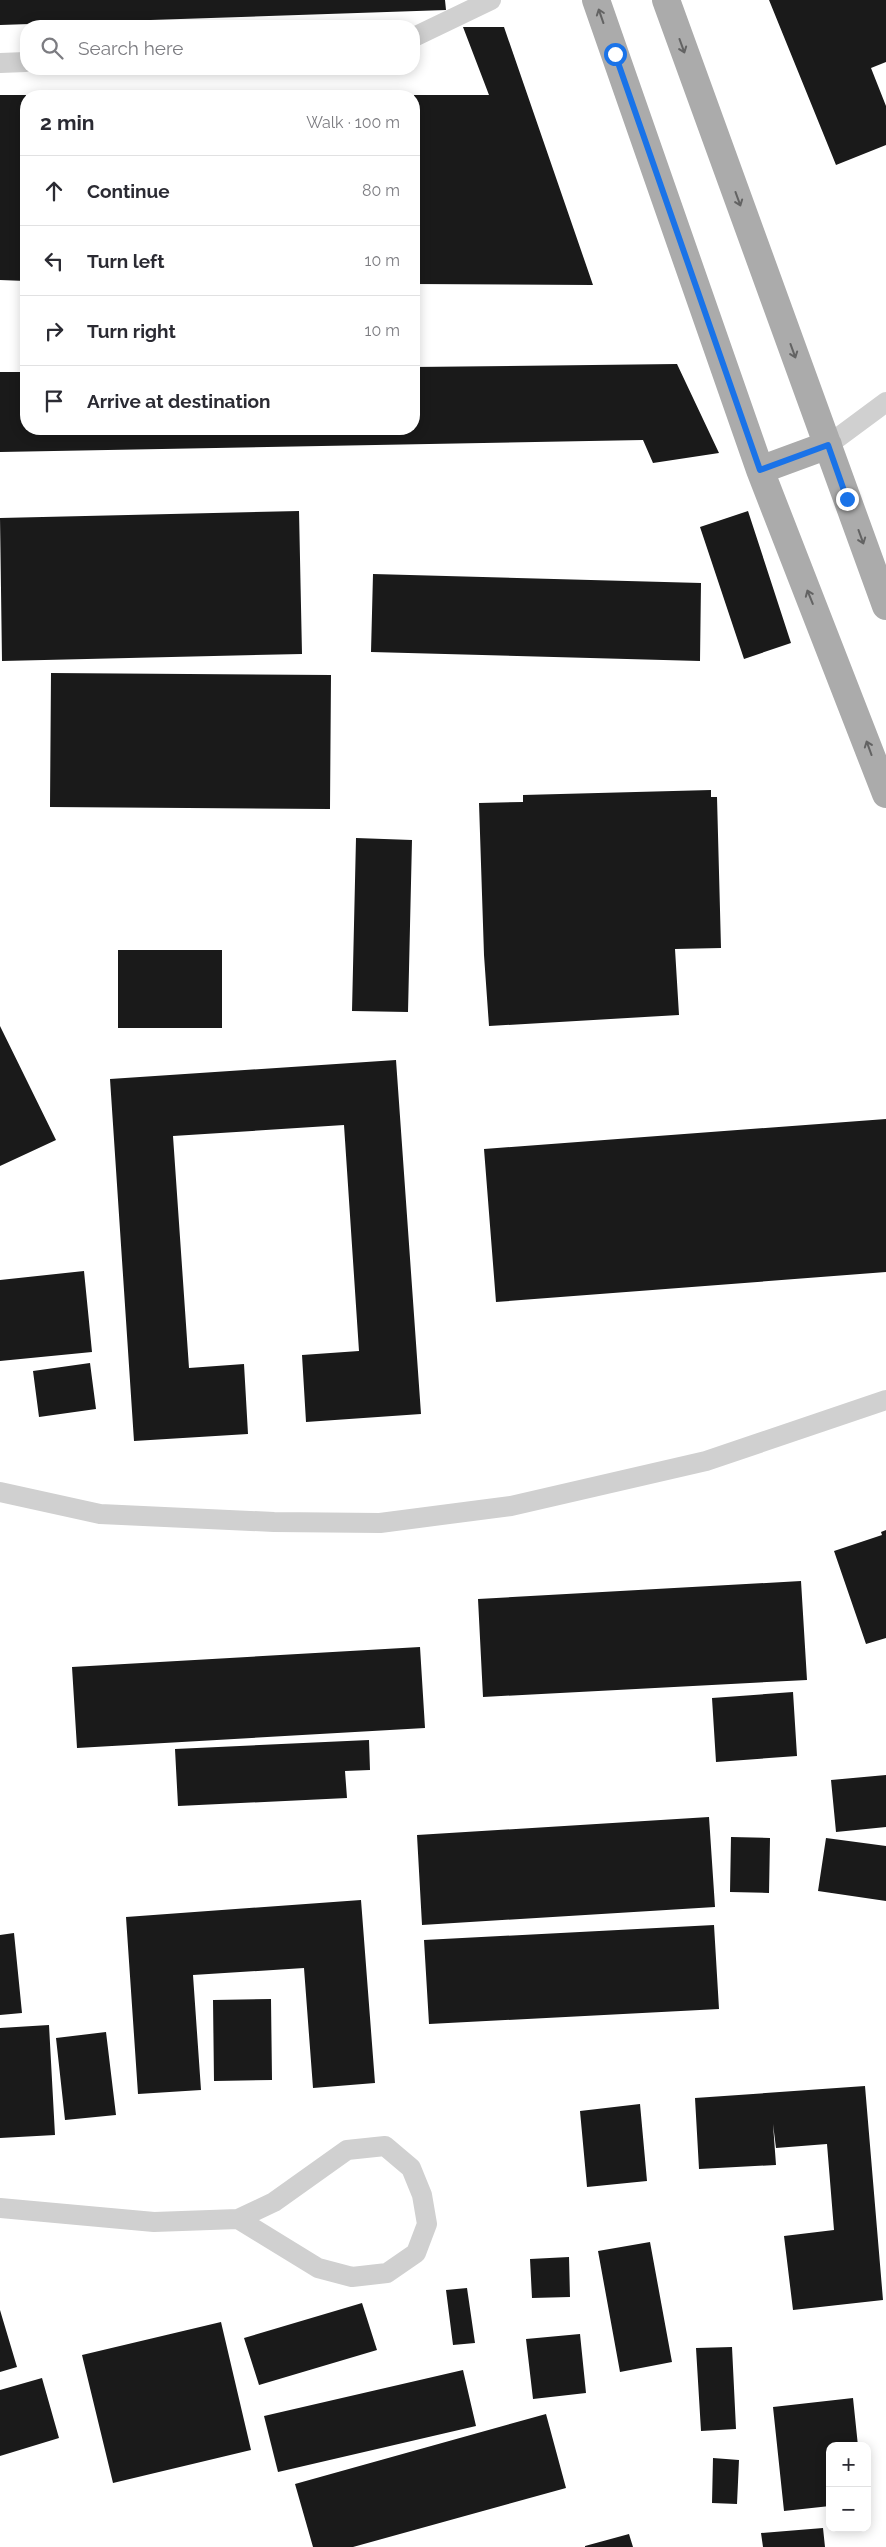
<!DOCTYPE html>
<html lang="en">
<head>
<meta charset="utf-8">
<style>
  body { margin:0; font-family:Raleway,sans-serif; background:#f7f7f7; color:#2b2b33 }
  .controls { position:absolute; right:15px; bottom:15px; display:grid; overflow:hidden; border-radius:10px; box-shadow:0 2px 12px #0003 }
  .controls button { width:45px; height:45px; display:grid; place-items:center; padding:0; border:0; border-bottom:1px solid #e1e1e2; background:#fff; color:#2b2b33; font:25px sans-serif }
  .stop { position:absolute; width:15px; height:15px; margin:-11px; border:4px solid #1a73e8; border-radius:50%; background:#fff }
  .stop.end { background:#1a73e8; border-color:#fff; box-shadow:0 1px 5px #0008 }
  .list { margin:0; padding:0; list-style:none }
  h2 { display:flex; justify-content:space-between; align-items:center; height:65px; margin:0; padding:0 20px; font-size:21px }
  h2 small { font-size:16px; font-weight:400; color:#7c7c81 }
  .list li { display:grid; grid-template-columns:32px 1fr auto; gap:15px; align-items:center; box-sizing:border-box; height:70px; padding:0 20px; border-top:1px solid #e1e1e2 }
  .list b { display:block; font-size:19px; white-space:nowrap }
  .list em { font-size:16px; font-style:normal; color:#7c7c81 }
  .icon { flex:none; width:28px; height:28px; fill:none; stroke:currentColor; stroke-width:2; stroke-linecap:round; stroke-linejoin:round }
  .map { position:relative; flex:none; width:886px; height:2547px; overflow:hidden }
  .search { position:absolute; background:#fff; box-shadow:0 2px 12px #0003; left:20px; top:20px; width:400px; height:55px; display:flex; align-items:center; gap:12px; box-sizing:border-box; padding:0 18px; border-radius:20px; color:#7c7c81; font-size:19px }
  .panel { position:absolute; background:#fff; box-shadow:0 2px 12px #0003; left:20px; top:90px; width:400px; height:345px; border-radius:20px }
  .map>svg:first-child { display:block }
</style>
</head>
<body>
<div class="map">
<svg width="886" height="2547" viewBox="0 0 886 2547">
  <rect width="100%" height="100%" fill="#fff"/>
  <path fill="#1a1a1a" d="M0,0H445L446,10L0,25Z
    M769,0H886V62L871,68L886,106V145L836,165Z
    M463,27H504L593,285L414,284V95H489Z
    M0,95H26V281L0,280Z
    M677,364L719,453L653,463L643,440L0,452V372H26V429H414V367Z
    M299,511L302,654L2,661L0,518Z
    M748,511L791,643L744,659L700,527Z
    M373,574L701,583L700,661L371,652Z
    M51,673L331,675L330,809L50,807Z
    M711,790V797H717L721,948L675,949L679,1015L489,1026L484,955L479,803L523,802V795Z
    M356,838L412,840L408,1012L352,1011Z
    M118,950H222V1028H118Z
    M0,1026L56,1140L0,1166Z
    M396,1060L421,1414L306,1422L302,1355L359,1351L344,1125L173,1136L189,1368L244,1364L248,1434L134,1441L110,1079Z
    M886,1119V1272L496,1302L484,1149Z
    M84,1271L92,1352L0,1361V1280Z
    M90,1363L96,1409L39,1417L33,1371Z
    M886,1530V1638L866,1644L834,1551L882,1535L881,1532Z
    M801,1581L807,1680L483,1697L478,1599Z
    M420,1647L425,1728L77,1748L72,1667Z
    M793,1692L797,1756L716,1762L712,1698Z
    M369,1740L370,1770L345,1771L347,1798L178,1806L175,1749Z
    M886,1775V1827L836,1832L831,1780Z
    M709,1817L715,1907L422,1925L417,1835Z
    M731,1837L770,1838L769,1893L730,1892Z
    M826,1838L886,1846V1901L818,1891Z
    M361,1900L375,2083L313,2088L304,1968L193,1975L201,2090L138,2094L126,1917Z
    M714,1925L719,2009L429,2024L424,1940Z
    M14,1933L22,2013L0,2015V1935Z
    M271,1999L272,2080L214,2081L213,2000Z
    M49,2025L55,2135L0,2138V2028Z
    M106,2032L116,2115L65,2120L56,2038Z
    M865,2086L883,2300L793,2310L784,2236L834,2230L827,2144L776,2148L773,2124L776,2165L699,2169L695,2098Z
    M640,2104L647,2181L587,2187L580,2111Z
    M650,2242L672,2362L620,2372L598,2251Z
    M569,2257L570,2297L532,2298L530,2259Z
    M467,2288L475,2343L453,2345L446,2290Z
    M362,2303L377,2350L259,2385L244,2338Z
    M0,2310L17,2367L0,2372Z
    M221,2322L251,2450L113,2483L82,2355Z
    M580,2334L586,2393L533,2399L526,2339Z
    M732,2347L736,2429L701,2431L696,2348Z
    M463,2370L476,2426L278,2472L264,2416Z
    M42,2378L59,2438L0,2456V2390Z
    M853,2398L858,2446H830V2506L784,2511L773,2407Z
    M546,2414L566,2488L353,2547H313L295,2484Z
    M713,2458L739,2460L737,2504L712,2503Z
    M823,2528L825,2547H763L761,2533Z
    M629,2534L633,2547H585V2546Z"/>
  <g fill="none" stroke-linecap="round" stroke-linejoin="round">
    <path stroke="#d0d0d0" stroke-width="20" d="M414,37L491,0
      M0,63L26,62
      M828,445L886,402
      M0,1492L100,1514L274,1522L380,1523L511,1506L706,1461L886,1400
      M0,2208L154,2222L238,2219L274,2202L347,2150L385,2146L411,2168L422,2195L427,2224L416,2253L387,2273L352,2277L318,2268L238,2219"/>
    <path stroke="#ababab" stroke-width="28" d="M596,0L760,470L886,794
      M666,0L886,606
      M760,470L828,445"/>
  </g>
  <defs><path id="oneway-shaft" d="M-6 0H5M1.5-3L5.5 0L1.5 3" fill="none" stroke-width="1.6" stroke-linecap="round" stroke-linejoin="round" transform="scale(1.25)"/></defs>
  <g stroke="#636363">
    <use href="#oneway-shaft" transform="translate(601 16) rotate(-109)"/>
    <use href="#oneway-shaft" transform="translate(682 46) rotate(70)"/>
    <use href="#oneway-shaft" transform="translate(738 199) rotate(70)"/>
    <use href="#oneway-shaft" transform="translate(793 351) rotate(70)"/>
    <use href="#oneway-shaft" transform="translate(861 537) rotate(70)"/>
    <use href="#oneway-shaft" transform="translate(810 597) rotate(-112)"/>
    <use href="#oneway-shaft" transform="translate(869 748) rotate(-110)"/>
  </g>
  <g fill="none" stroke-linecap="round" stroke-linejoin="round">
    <path stroke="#1a73e8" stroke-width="6" d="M615,54L760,470L828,445L847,499"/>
  </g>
</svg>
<div class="controls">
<button>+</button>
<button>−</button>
</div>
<div class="stop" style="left:615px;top:54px"></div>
<div class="stop end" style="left:847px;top:499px"></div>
<div class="search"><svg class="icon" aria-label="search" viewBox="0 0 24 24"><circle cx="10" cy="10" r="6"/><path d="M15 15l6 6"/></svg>Search here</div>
<section class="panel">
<h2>2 min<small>Walk · 100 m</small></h2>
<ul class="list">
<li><svg class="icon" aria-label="ahead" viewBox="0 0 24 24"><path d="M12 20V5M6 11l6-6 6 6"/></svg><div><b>Continue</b></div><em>80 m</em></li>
<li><svg class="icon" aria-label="left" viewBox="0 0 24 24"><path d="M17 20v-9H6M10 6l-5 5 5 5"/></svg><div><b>Turn left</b></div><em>10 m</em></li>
<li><svg class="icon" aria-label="right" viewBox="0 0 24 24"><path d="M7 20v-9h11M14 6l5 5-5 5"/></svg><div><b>Turn right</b></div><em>10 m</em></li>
<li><svg class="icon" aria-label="arrive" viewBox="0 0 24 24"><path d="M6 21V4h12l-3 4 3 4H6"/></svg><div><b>Arrive at destination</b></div></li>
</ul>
</section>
</div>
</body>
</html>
